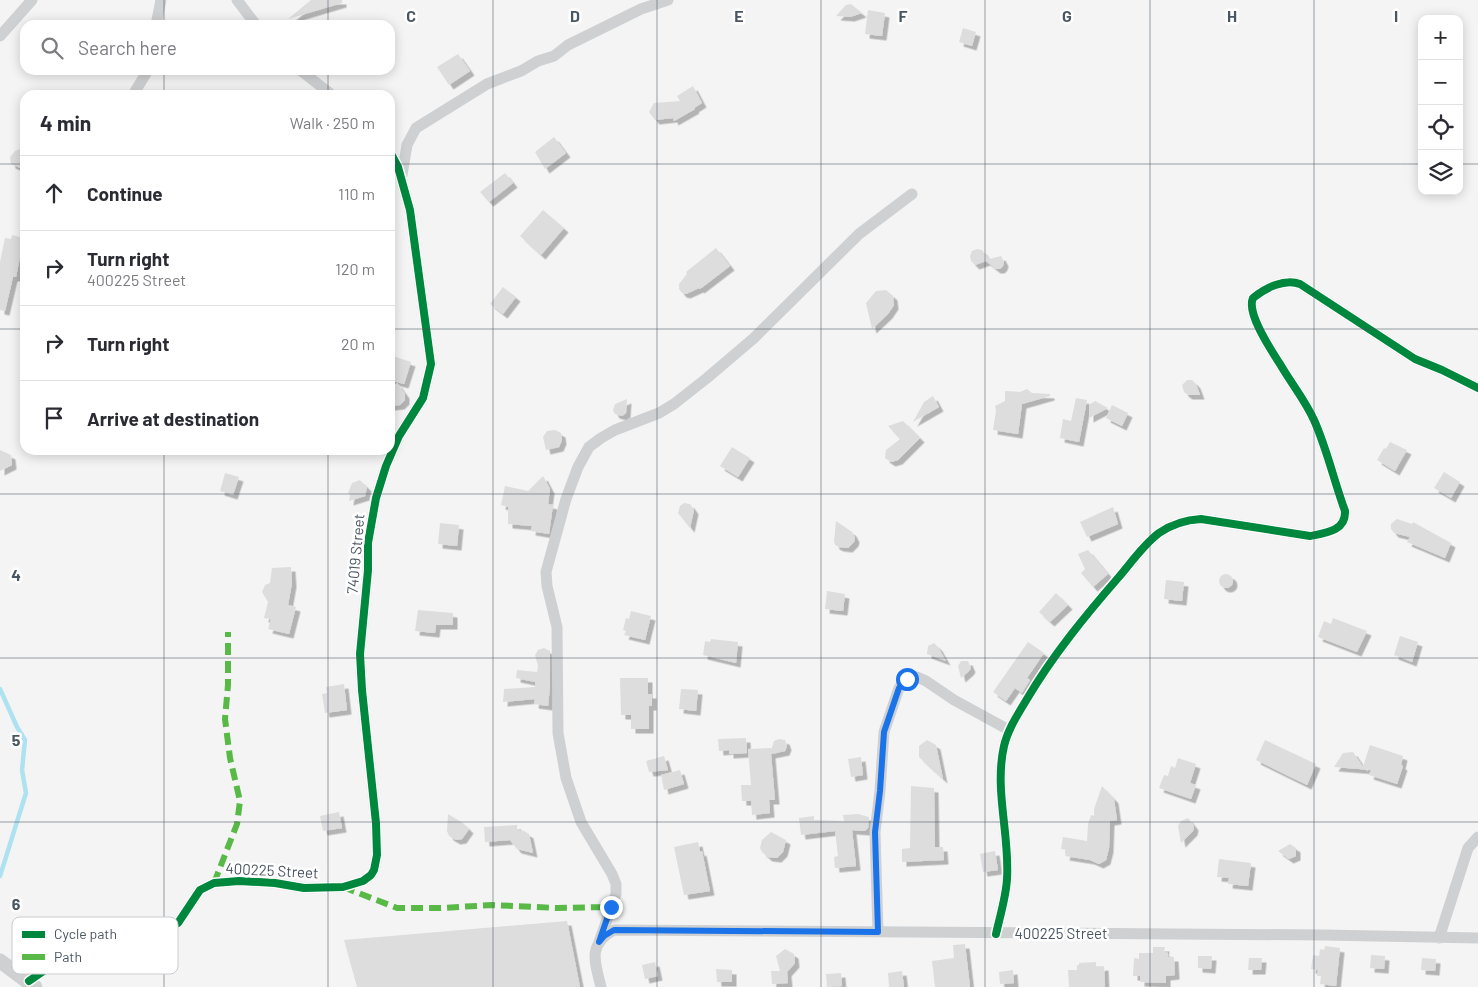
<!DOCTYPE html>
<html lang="en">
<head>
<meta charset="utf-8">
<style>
  body { margin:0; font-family:Barlow,sans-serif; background:#f7f7f7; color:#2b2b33 }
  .controls { position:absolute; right:15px; top:15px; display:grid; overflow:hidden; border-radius:10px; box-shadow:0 2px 12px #0003 }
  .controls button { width:45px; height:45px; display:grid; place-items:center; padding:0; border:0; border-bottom:1px solid #e1e1e2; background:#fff; color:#2b2b33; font:25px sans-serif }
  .stop { position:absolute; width:15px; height:15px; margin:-11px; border:4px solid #1a73e8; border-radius:50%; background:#fff }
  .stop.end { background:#1a73e8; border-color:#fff; box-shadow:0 1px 5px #0008 }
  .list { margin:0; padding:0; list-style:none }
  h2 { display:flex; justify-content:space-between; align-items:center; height:65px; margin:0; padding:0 20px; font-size:21px }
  h2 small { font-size:16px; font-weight:400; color:#7c7c81 }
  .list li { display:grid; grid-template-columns:32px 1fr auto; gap:15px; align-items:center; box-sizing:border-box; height:75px; padding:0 20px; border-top:1px solid #e1e1e2 }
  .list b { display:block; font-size:19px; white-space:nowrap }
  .list p { margin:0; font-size:16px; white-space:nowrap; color:#7c7c81 }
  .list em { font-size:16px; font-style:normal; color:#7c7c81 }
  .icon { flex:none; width:28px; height:28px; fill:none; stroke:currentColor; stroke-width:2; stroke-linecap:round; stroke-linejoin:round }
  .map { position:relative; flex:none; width:1478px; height:987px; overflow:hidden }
  .search { position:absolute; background:#fff; box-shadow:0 2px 12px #0003; left:20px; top:20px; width:375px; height:55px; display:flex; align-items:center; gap:12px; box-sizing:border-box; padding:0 18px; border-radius:15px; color:#7c7c81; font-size:19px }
  .panel { position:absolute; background:#fff; box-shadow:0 2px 12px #0003; left:20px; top:90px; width:375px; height:365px; border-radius:15px }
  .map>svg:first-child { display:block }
</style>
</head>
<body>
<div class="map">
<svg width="1478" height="987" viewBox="0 0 1478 987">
  <defs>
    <filter id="shadow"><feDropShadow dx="4.5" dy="4.5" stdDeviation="0" flood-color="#0004"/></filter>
  </defs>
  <rect width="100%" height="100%" fill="#f4f4f4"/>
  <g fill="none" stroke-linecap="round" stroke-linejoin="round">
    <path stroke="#aee2f0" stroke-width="4.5" d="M0,689L17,727L25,740L22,770L26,793L0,876"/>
  </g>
  <path fill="#ddddde" filter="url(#shadow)" d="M311,0H342V3L288,19Z
    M851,4L862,13L850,17L836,16L846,5Z
    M868,10L885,13L882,36L865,34Z
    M963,28L976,32L972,46L959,42Z
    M458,54L470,71L449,85L437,67Z
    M693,86L702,103L694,108L695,109L674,121L673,118L655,120L649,112L654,103L680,101L677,96Z
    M554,137L566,153L545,169L535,152Z
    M25,147V170L11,164L10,157L15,151Z
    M505,173L513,183L489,202L480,192Z
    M543,210L564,228L541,255L520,236Z
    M12,235L24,238L16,277H13L5,311L0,310V262L5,238L11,239Z
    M716,248L730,266L700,289L699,288L686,294L682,293L679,289V284L687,274L686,272Z
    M977,249L982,250L989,259L1001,256L1004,262L1003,266L1000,269H996L986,261L975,265L971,261L970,256L972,251Z
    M503,287L516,297L503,314L490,304Z
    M886,290L893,296L894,305L888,314L872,329L866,303L876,291Z
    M390,355L411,362L404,384L390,380Z
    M1187,380H1192L1196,384L1200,395H1188L1184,392L1182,385Z
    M397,383L405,394V400L400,405L390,406V394Z
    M1027,389L1032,393L1050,394V396L1022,404L1018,434L993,430L996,411L995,406L1005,401V391L1020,392Z
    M933,396L939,407L913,422L924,402Z
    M1076,398L1087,400L1079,442L1060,438L1063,419L1071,421Z
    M627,399L626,413L622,416L615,414L613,410L615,404Z
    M1095,401L1108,408L1089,418V405Z
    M1112,405L1128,413L1122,426L1106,418Z
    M903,421L920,438L898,460L891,462L885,458L886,450L900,439L888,426Z
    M555,430L561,433L562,440L559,447L546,450L543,437L547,431Z
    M1390,442L1407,450L1395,471L1377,460L1384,448L1386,449Z
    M732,447L750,458L738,477L720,466Z
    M0,450L11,455L12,465L0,471Z
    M1444,472L1460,482L1451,498L1434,488Z
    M225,473L239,477L233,495L220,491Z
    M543,476L550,489L548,504L553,505L549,534L531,531L532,526L508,524V507L501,505L505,486L528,491Z
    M360,480L367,487L365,496L349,501L350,494L348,493L352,483Z
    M684,503L690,504L694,510L690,528L678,513L680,506Z
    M1113,507L1118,524L1087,537L1080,522Z
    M1397,519L1412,524L1413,522L1451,543L1445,558L1407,542L1410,537L1394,533L1391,529V524Z
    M836,521L852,532L855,538L854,542L848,548L839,547L835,545L834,541Z
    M440,523L459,525L457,546L438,544Z
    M1088,550L1108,574L1093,587L1081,573L1085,569L1078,554Z
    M291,567L292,583L288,605L296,607L289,634L268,629L271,619L264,618L268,602L262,592L265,585L270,583L272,568Z
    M1219 581a7 7 0 1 1 14 0a7 7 0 1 1-14 0Z
    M1166,580L1184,582L1182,601L1164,599Z
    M827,591L845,594L843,611L825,609Z
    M1056,593L1068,605L1050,622L1039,612Z
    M418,610L453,613V625H436L435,633L415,631Z
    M631,611L651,616L645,640L624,635L626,631L623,630L626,618L629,619Z
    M1333,618L1367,631L1357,652L1318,637L1324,621L1331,624Z
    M1400,636L1418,642L1412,662L1394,655Z
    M711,639L738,642L736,663L703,655L705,641L710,642Z
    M1028,642L1044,653L1027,678L1030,680L1022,693L1015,688L1006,701L993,692Z
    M934,643L938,647L946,661L927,654L928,646Z
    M544,648L550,651V686L548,706L534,704L535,699L503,702L504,689L535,687V682L516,678L517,670L537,672L538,666L535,655L538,650Z
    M961,661H968L971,668L969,671L961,678L958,666Z
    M620,678H648V694H652V706H649V729H631V715H621Z
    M344,684L347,710L325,713L322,694L327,693L326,687Z
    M681,689L698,690L696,711L679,709Z
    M746,738L747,753L729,754V750L719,751L718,739Z
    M779,739L785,740L787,746L785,751L771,754L775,800H769L770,813L752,815L751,801H742L741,785H751L748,749L771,748V750L774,741Z
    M927,740L936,745L943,779L919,757V746Z
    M1265,740L1316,764L1307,785L1256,760Z
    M1370,745L1403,756L1401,765L1403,766L1397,784L1369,775L1371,770L1334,767L1343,753L1353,752L1363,767Z
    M664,756L668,770L649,772L646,761Z
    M861,757L863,775L851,777L848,759Z
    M1178,758L1196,764L1190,783L1196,785L1191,799L1159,788L1164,775L1168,776L1171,766L1175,768Z
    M680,770L684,784L664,790L661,775Z
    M911,786L934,788L935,847H943L944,860L902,862V849L910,848Z
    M1102,786L1114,799L1117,820L1110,821L1109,848L1106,860L1099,864L1090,860L1065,856L1067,850L1061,849L1063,837L1087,841L1088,824L1091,815L1094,816V809Z
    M339,812L342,828L323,831L320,816Z
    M448,814L463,823L469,829L462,839L456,840L449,836L447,831Z
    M858,814L869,817L868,828L865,831L852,830L856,866L835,868L834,857L838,856L835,831L801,835L799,818L814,816V820L844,821L843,815Z
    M1188,818L1194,826L1193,831L1181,843L1178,826L1181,821Z
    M517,825V830L524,831L529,834L533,853L517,849L510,840L485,842L484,827Z
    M771,832L786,840L783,852L777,858L768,857L762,852L760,848L762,840Z
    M698,842L700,852L702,851L710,891L684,895L674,847Z
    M1290,844L1296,848V856L1289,859L1278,851Z
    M995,851L998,870L983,872L980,854Z
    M1219,859L1251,863L1248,886L1228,884L1229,878L1217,877Z
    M567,921L580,987H357L344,940Z
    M965,944L970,987H935L932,961L954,958L953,945Z
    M1325,946L1340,948L1336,986L1320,984L1321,976H1317L1318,970L1311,969L1313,955L1319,956L1320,949L1324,950Z
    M1153,947H1165L1164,952L1168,953V957H1174L1175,975L1166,976V983L1140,982V976H1133L1134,958L1139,959V953H1153Z
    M785,949L794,954L795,963L787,972L788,983L772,984L771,971H780L776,956Z
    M1371,955L1385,956L1384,969L1370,968Z
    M1198,956H1212L1211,969L1198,968Z
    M1249,958H1262L1261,970H1248Z
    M1422,958L1436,959L1435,971L1421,970Z
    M655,962L658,976L645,979L642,965Z
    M1096,962V967L1104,966L1105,987H1069L1068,970H1077V965H1079V963Z
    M716,969L732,970V982H717Z
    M1013,970L1014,983L1000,984L999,972Z
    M902,971L904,987H889L888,973Z
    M841,973L842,986L827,987L826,974Z"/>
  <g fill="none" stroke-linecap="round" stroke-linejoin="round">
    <path stroke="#ced0d2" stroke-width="11" d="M237,0L256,25
      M156,25L161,0
      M0,36L32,0
      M300,70L332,95
      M133,95L148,70
      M402,175L407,145L416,128L487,84L521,71L538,61L554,56L568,45L641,9L668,0
      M878,932L875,832L880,791L884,732L899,688L907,679L917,677L926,681L954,700L1009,730
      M996,934C1000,916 1006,897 1007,879C1010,835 994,790 1004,746C1008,729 1018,714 1027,699C1053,655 1085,616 1118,578C1131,563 1143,545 1159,533C1172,524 1185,520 1201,519L1310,536C1326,533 1346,531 1345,511C1334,481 1327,449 1314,420C1305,400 1291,383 1280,364C1271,350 1246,313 1253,298C1265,288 1285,278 1300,284L1415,359L1442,370L1478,388
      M1439,938L1468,848L1478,837
      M599,942L616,894V884L612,874L581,822L566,778L558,733L557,627L547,586L546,572L566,499L578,467L589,447L601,438L615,430L659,413L674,404L707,378L754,338L859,234L912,194
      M29,981L61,959L99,943L121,936L166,928L178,923L200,890L214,883L239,881L275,883L304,888L343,887L363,881L371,875L374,870L377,855L376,823L362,690L360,654L368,570V543L376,498L386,466L399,436L423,398L431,364L410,210L398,167L390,152
      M601,987C595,962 587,945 614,930L1324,935L1478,938"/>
    <path stroke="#ced0d2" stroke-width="15" d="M0,961L35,987"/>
    <path stroke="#58b947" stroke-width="6" stroke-dasharray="12 6" stroke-linecap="butt" d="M214,883L237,824L240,801L230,758L225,719L228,685V632
      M343,887L397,908H441L492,905L557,908L611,907"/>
    <defs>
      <path id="cycleway" d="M996,934C1000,916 1006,897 1007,879C1010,835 994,790 1004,746C1008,729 1018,714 1027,699C1053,655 1085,616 1118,578C1131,563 1143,545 1159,533C1172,524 1185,520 1201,519L1310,536C1326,533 1346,531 1345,511C1334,481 1327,449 1314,420C1305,400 1291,383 1280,364C1271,350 1246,313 1253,298C1265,288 1285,278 1300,284L1415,359L1442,370L1478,388
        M29,981L61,959L99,943L121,936L166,928L178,923L200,890L214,883L239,881L275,883L304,888L343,887L363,881L371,875L374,870L377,855L376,823L362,690L360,654L368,570V543L376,498L386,466L399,436L423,398L431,364L410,210L398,167L390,152"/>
    </defs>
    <use href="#cycleway" stroke="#fff" stroke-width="11"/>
    <use href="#cycleway" stroke="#00873e" stroke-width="8"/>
  </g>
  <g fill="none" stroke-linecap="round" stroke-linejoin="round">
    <path stroke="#1a73e8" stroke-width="6" d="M611,907L599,942L604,936L614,930L878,932L875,832L880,791L884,732L899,688L907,679"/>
  </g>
  <path fill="none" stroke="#4a5661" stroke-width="1" stroke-opacity="0.55" d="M164,0V25M328,0V25M493,0V987M657,0V987M821,0V987M985,0V987M1150,0V987M1314,0V987M164,70V95M328,70V95M0,164H25M390,164H1422M1459,164H1478M0,329H25M390,329H1478M164,450V987M328,450V987M0,494H1478M0,658H1478M0,822H1478"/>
  <g text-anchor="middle" stroke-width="5" stroke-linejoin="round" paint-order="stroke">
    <g font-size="15" fill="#4a5661" stroke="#fff">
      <text transform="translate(356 554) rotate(-85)" y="5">74019 Street</text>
      <text transform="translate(272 871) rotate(3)" y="5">400225 Street</text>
      <text x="1061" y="939">400225 Street</text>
    </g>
  </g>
  <rect x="12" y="917" width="166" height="57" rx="8" fill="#fff" stroke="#c9ccd0" stroke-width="1"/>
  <rect x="22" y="931" width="23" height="7" fill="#00873e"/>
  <rect x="22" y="954" width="23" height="6" fill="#58b947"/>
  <g font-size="14" fill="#4a5661">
    <text x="54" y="939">Cycle path</text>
    <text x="54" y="962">Path</text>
  </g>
  <g font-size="16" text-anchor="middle" font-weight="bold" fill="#4a5661" stroke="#fff" stroke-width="5" stroke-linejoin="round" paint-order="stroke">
    <text x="411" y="22">C</text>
    <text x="575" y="22">D</text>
    <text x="739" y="22">E</text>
    <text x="903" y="22">F</text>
    <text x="1067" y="22">G</text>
    <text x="1232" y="22">H</text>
    <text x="1396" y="22">I</text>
    <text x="16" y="581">4</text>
    <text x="16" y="746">5</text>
    <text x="16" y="910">6</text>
  </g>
</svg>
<div class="controls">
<button>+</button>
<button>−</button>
<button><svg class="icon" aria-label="locate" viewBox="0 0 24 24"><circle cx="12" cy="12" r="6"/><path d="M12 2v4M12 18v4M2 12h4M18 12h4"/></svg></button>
<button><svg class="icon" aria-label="layers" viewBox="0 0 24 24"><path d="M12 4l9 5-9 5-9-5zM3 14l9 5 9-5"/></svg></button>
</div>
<div class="stop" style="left:907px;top:679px"></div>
<div class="stop end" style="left:611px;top:907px"></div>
<div class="search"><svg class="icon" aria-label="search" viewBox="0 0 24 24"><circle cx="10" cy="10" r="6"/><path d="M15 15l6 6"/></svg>Search here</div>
<section class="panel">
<h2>4 min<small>Walk · 250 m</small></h2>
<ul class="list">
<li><svg class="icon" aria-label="ahead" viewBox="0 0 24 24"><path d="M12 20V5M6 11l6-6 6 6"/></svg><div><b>Continue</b></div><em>110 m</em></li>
<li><svg class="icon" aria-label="right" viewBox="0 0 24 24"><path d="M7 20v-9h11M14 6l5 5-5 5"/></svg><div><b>Turn right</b><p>400225 Street</p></div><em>120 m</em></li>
<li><svg class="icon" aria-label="right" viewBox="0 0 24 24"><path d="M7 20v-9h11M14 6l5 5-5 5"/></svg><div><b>Turn right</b></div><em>20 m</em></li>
<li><svg class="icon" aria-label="arrive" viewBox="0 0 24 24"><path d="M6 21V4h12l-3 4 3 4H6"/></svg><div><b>Arrive at destination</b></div></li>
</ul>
</section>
</div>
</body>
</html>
